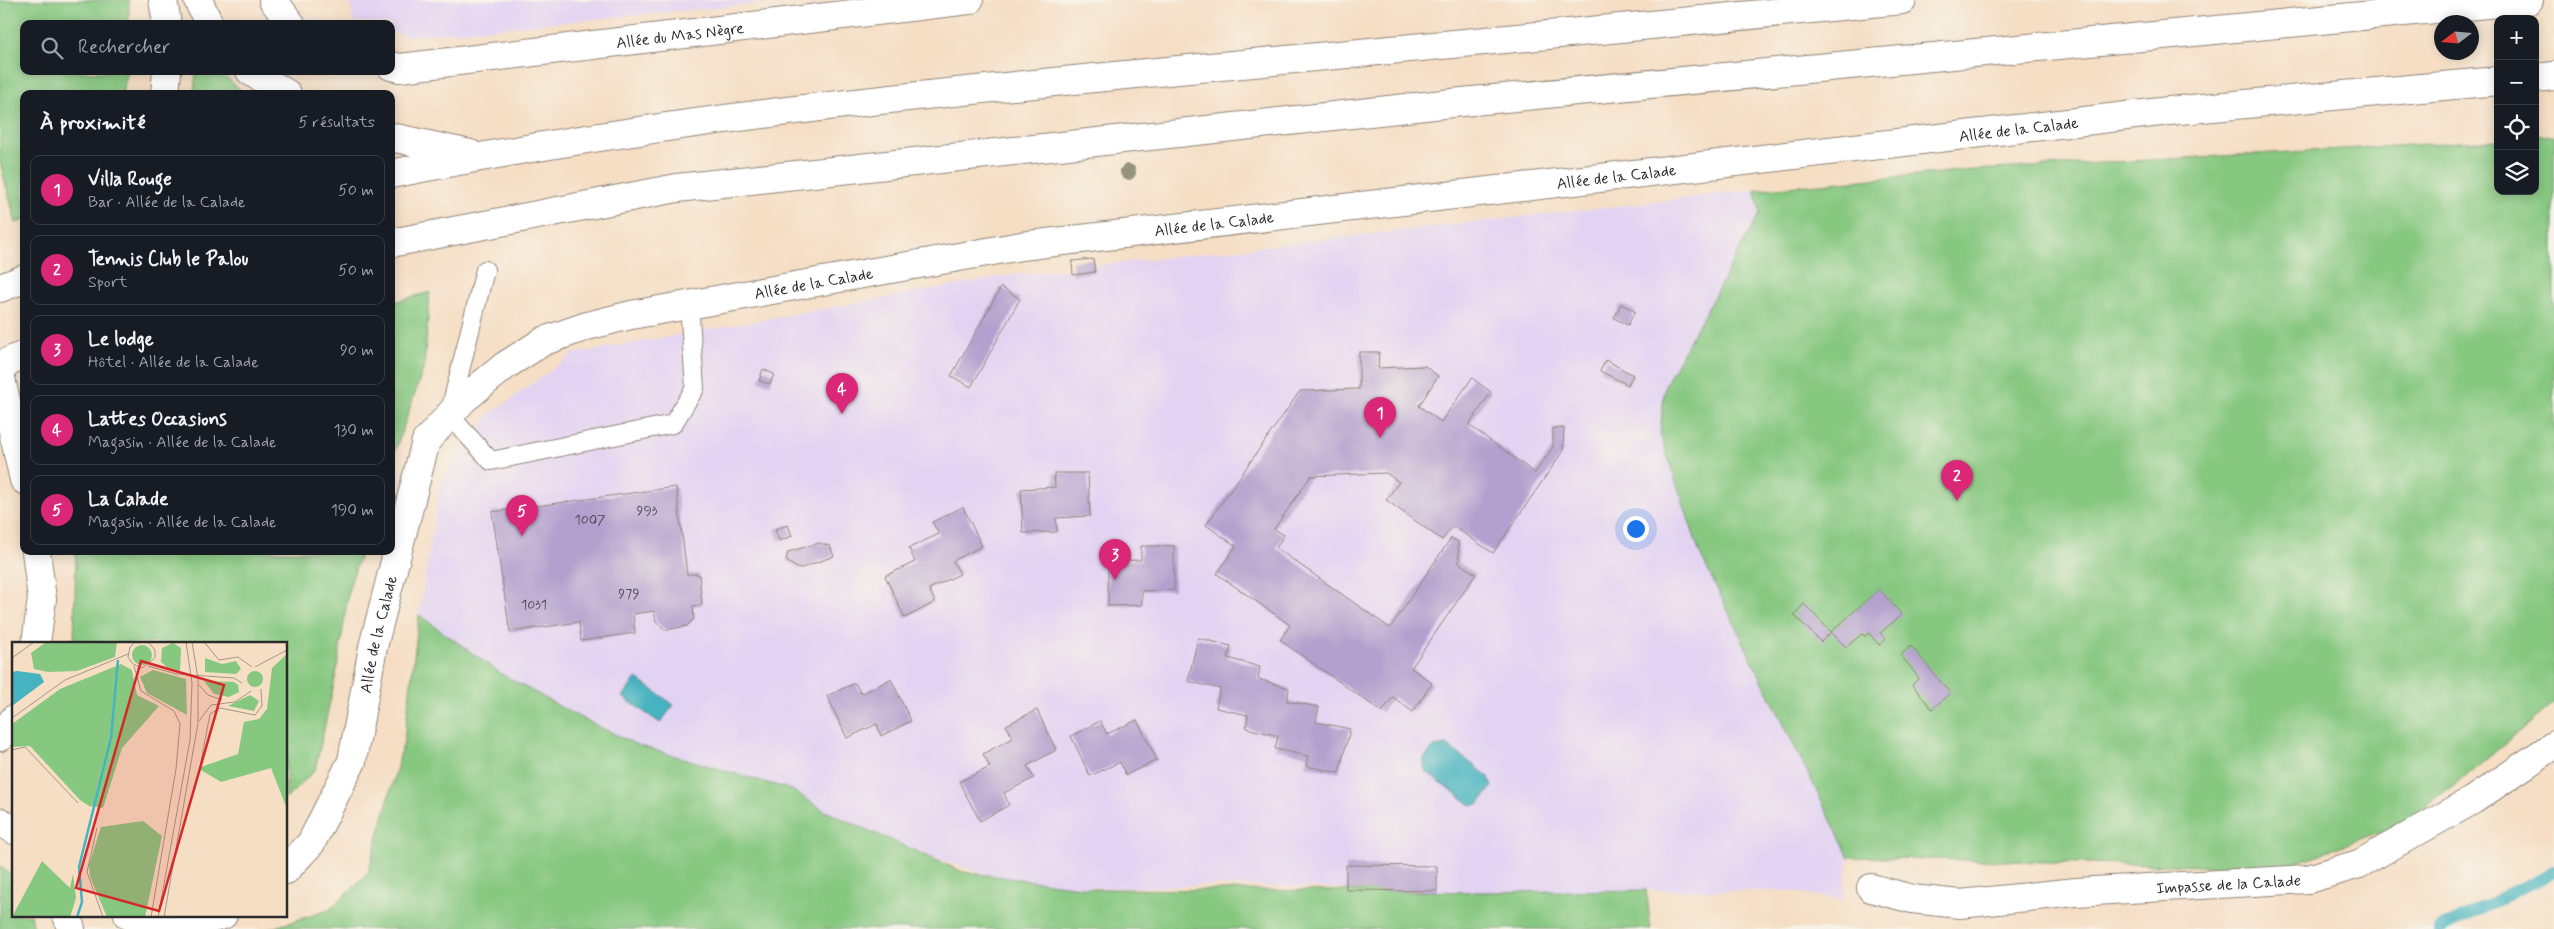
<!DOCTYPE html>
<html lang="fr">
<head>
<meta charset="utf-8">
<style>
  body { margin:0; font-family:Mynerve,sans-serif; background:#20242c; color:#f1f3f6 }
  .controls { position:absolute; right:15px; top:15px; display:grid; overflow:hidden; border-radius:10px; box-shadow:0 2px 12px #0003 }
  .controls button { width:45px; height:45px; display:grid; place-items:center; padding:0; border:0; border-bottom:1px solid #363941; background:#171b24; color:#f1f3f6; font:25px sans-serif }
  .compass { position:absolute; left:2434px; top:15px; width:45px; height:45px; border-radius:50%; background:#171b24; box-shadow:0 2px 12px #0003; rotate:254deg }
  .you { position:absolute; left:1635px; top:528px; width:18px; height:18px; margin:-12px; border:4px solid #fff; border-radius:50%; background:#1a73e8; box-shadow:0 0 0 8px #1a73e833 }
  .badge { display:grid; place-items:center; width:32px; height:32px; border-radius:50%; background:#db2777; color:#fff; font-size:16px; font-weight:700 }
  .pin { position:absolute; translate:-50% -41px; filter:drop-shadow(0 1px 2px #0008) }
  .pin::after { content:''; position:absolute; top:26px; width:18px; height:15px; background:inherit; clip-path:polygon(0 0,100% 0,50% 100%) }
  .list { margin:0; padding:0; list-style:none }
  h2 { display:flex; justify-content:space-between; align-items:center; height:65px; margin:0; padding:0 20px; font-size:21px }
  h2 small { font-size:16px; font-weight:400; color:#9ea1a6 }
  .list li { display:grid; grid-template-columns:32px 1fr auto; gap:15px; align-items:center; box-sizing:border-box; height:70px; margin:0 10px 10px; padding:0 10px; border:1px solid #363941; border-radius:10px }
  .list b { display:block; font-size:19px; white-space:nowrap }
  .list p { margin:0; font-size:16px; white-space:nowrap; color:#9ea1a6 }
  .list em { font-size:16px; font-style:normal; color:#9ea1a6 }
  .icon { flex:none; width:28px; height:28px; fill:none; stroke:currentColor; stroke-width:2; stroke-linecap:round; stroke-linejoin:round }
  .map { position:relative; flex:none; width:2554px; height:929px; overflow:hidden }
  .search { position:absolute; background:#171b24; box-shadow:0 2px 12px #0003; left:20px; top:20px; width:375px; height:55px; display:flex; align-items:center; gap:12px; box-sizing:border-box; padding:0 18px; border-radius:10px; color:#9ea1a6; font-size:19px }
  .panel { position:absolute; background:#171b24; box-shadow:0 2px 12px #0003; left:20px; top:90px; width:375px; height:465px; border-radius:10px }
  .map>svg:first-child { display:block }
</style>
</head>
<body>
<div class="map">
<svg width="2554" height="929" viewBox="0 0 2554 929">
  <rect width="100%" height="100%" fill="#f7f3e8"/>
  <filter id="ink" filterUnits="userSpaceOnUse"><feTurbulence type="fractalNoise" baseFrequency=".02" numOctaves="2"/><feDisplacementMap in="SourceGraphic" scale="10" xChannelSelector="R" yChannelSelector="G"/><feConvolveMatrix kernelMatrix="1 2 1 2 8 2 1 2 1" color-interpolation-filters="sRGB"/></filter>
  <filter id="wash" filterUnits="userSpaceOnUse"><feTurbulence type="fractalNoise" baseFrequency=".0096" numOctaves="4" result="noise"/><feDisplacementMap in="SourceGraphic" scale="20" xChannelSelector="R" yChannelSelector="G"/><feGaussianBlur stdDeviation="1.12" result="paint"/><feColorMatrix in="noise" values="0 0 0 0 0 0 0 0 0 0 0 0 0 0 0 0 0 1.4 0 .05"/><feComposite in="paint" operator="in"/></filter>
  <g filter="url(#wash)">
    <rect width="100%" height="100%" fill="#f5dec4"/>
    <path fill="#e3d3f2" d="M350,0H801L409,36L391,32V24L353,22Z
      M1755,190L1760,213L1665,385L1700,554L1849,857L1843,900L1788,891L1646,890L1494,892L1201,885L1124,888L1047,886L997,878L928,856L825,811L792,790L637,745L573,714L500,673L419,615L440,485L488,416L573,354L1006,276Z"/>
    <path fill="#87c881" stroke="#597a56" d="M0,0H129V24H24V71L128,72L122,94H24V220L16,223L0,162Z
      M196,71H219L245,94H194Z
      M2554,135V703L2471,772L2403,823L2282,868L1849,857L1700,554L1660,434L1665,385L1760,213L1755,190L1959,171L2498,140V191H2535V136Z
      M430,292L424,367L391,463V303Z
      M76,551H361L349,588L337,670L315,770L286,799V643H74Z
      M419,615L500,673L573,714L637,745L792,790L825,811L963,872L1096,889L1494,892L1646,890L1651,929H269L329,910L368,873L404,741Z
      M0,865L14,878V915H31L34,929H0Z"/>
    <path fill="#45b3c0" stroke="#386f76" d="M636,678L674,705L660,723L623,697Z
      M1447,745L1489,777L1492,787L1479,804L1471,805L1425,771L1423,760L1434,747Z"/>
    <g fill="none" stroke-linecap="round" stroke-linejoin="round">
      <path stroke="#45b3c0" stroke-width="12" d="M2439,929L2554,872"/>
    </g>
    <g id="blocks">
      <path fill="#b3a0ce" d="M1093,259L1095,272L1073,275L1072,261Z
        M1001,287L1020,299L971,387L951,376Z
        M1621,304L1635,311L1628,325L1614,318Z
        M1359,352H1379L1378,368L1425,366L1438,376L1419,406L1441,422L1472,378L1491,392L1469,425L1535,473L1553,447V428H1564L1563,451L1493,553L1453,526L1442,540L1386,500L1399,482L1386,473L1311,476L1274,529L1284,535L1276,548L1390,628L1451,538L1458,542L1459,563L1476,574L1411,668L1432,683L1413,712L1393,697L1382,712L1280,640L1290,625L1217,574L1236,546L1206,525L1300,391L1359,389Z
        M1606,360L1633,375L1628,385L1600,371Z
        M763,369L774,374L770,384L759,381Z
        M1054,473H1088L1090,516L1056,518L1057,532L1023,533L1021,489L1055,487Z
        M676,487L687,574H699L702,605L693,606L694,619L687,626L665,630L656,621L654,611L633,614L635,633L581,641L579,622L510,632L492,512Z
        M963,507L982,546L953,561L960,574L929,589L935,602L905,618L885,576L915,562L909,548L939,534L932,522Z
        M788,525L792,536L779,541L775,529Z
        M819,543L830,546L834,556L799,569L786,561L788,552Z
        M1141,546H1174V590L1142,591V605L1108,606V561L1141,560Z
        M1879,589L1902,615L1880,633L1886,639L1879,645L1869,633L1865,636L1862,634L1846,647L1831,632Z
        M1804,604L1831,632L1821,642L1794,615Z
        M1198,638L1231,646L1228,658L1260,667L1258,679L1289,688L1287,701L1319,707L1316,722L1350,729L1339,773L1306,766L1308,756L1275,749L1278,736L1246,728L1248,715L1216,708L1220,689L1188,681Z
        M1911,646L1950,693L1932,709L1912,685L1919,678L1901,655Z
        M891,679L911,721L881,736L877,724L847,738L827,696L855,683L861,694Z
        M1037,710L1056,750L1027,766L1034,778L1004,793L1009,805L980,821L959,782L990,767L983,754L1013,738L1006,725Z
        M1137,720L1157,760L1126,775L1120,762L1090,776L1071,736L1100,721L1107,734Z
        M1346,865L1437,866V891L1346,890Z"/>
    </g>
  </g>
  <g filter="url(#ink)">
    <use href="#blocks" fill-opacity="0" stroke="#908478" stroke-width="1"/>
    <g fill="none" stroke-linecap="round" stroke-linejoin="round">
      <defs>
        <path id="lane" d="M485,270L449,415L491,461L673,424L695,388L689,304"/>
        <g id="street">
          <path d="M273,0L291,24"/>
          <path id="s1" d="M391,66L400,68L969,0"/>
          <path id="s2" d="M1871,888L1912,899L1960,904L2076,892L2308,879L2359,864L2473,800L2554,745"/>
        </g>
        <g id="secondary">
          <path d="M2535,78L2554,76"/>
          <path d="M0,374L24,480"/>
          <path d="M36,643L42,599L36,551"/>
          <path d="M0,737L14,719"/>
          <path d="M0,822L14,830"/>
          <path id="s3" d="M286,870L311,843L352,761L373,647L426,441L464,399L506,365L544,341L587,326L631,315L1021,246L2169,111L2498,81"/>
          <path d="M67,915L71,929"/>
          <path d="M128,915L164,929"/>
          <path d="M174,929L223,915"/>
        </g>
        <path id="primary" d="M163,0L167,24
          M198,0L209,24
          M250,71L287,94
          M165,94L167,71
          M391,137L470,154
          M391,174C668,118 951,91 1232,65C1455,44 1679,23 1902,0
          M391,243L677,188L1452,103L2529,0
          M0,288L24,279
          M0,365L24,355"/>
      </defs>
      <use href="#lane" stroke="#908478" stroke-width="20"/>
      <use href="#street" stroke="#908478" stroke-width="30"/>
      <use href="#secondary" stroke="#908478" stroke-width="30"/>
      <use href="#primary" stroke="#908478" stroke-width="30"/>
      <use href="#lane" stroke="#fff" stroke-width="18"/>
      <use href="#street" stroke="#fff" stroke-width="28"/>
      <use href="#secondary" stroke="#fff" stroke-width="28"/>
      <use href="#primary" stroke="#fff" stroke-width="28"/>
    </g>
    <circle fill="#95957e" cx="1128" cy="172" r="8"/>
  </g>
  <g text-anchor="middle" stroke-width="4.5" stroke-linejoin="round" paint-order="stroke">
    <g font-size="14" fill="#4d4854">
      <text x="647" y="515">993</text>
      <text x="590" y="524">1007</text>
      <text x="629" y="598">979</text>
      <text x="534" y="609">1031</text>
    </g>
    <g font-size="16" fill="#2b2b2b" stroke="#f7f3e8">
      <text dy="6" stroke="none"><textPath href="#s1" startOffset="291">Allée du Mas Nègre</textPath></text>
      <text dy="6" stroke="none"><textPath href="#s3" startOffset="2104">Allée de la Calade</textPath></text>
      <text dy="6" stroke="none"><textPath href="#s3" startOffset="1699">Allée de la Calade</textPath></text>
      <text dy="6" stroke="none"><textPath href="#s3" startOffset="1294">Allée de la Calade</textPath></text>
      <text dy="6" stroke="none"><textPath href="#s3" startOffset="889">Allée de la Calade</textPath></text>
      <text dy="6" stroke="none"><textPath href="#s3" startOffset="258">Allée de la Calade</textPath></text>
      <text dy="6" stroke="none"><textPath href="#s2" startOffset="360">Impasse de la Calade</textPath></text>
    </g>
  </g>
  <g transform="translate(12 642)">
    <rect width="275" height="275" fill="#f5dec4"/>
    <path d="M34,0H105L103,15L65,29L36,30L22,27L19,11ZM161,1L169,6L168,29L155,25L149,20L150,6ZM120 13a10 10 0 1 1 20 0a10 10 0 1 1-20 0ZM275,12V167L259,126L209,140L189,128V125L226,112L232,80L247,77L255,67L260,26ZM193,16L210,22L224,19L229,27L224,32L193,30ZM109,22L120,28L125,53L147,64L110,106L91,166L77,164L68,158L18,104L0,105V82L48,47ZM141,28L174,37L175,73L135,51L128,35ZM235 37a8 8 0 1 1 16 0a8 8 0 1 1-16 0ZM192,39L222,40L226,43L227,50L217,55L202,52ZM238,53L247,59L242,69L216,64ZM131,179L150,194L133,275H95L78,235L77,223L89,185ZM30,219L58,246L61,232L64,256L58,275H0Z" fill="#87c881"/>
    <path d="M5,29L28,32L32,40L0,64V30Z" fill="#45b3c0"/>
    <path fill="none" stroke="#45b3c0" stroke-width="2.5" d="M65,275L70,260L67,225L99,96L106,18"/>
    <path fill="none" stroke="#a49687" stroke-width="1" d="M123,0L118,5L116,15L121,22L130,26L143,16V8L136,0M192,0L207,18L226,15L240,25M0,16L22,0M122,24L129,49L162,69L168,82L164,127L139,275M136,24L165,32L222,36L230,41M243,25L275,8M187,43L196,53L210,58M0,76L53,38L116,12M187,79L199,63L223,60L239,49M0,108L13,105L66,161M187,130L198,72L208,66L243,73L250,64L249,47M85,186L75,230L91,275M146,275L178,98L180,41L174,0M152,275L186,81V36L180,0"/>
    <path fill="#d62828" fill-opacity="0.15" stroke="#d62828" stroke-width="2.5" d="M129,19L212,43L147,269L64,246Z"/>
    <rect width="275" height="275" fill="none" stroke="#2b2b2b" stroke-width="2.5"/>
  </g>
</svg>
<div class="controls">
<button>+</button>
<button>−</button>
<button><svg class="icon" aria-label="locate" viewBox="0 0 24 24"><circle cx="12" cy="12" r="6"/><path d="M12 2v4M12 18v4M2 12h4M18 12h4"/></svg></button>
<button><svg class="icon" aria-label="layers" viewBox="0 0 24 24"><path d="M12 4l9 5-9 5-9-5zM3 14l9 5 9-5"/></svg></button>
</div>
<svg class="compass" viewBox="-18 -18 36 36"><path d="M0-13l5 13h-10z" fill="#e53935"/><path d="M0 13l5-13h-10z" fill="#9ea1a6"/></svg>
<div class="you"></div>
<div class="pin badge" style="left:1380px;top:438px">1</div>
<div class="pin badge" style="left:1957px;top:501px">2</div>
<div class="pin badge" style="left:1115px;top:580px">3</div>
<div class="pin badge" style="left:842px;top:414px">4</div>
<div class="pin badge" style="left:522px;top:536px">5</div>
<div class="search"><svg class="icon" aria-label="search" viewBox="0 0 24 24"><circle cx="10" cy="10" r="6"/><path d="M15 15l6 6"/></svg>Rechercher</div>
<section class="panel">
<h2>À proximité<small>5 résultats</small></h2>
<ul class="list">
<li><span class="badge">1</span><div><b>Villa Rouge</b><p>Bar · Allée de la Calade</p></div><em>50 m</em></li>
<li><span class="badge">2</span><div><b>Tennis Club le Palou</b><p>Sport</p></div><em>50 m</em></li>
<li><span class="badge">3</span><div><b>Le lodge</b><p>Hôtel · Allée de la Calade</p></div><em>90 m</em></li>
<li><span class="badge">4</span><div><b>Lattes Occasions</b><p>Magasin · Allée de la Calade</p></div><em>130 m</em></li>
<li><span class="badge">5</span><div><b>La Calade</b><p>Magasin · Allée de la Calade</p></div><em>190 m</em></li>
</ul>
</section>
</div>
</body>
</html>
